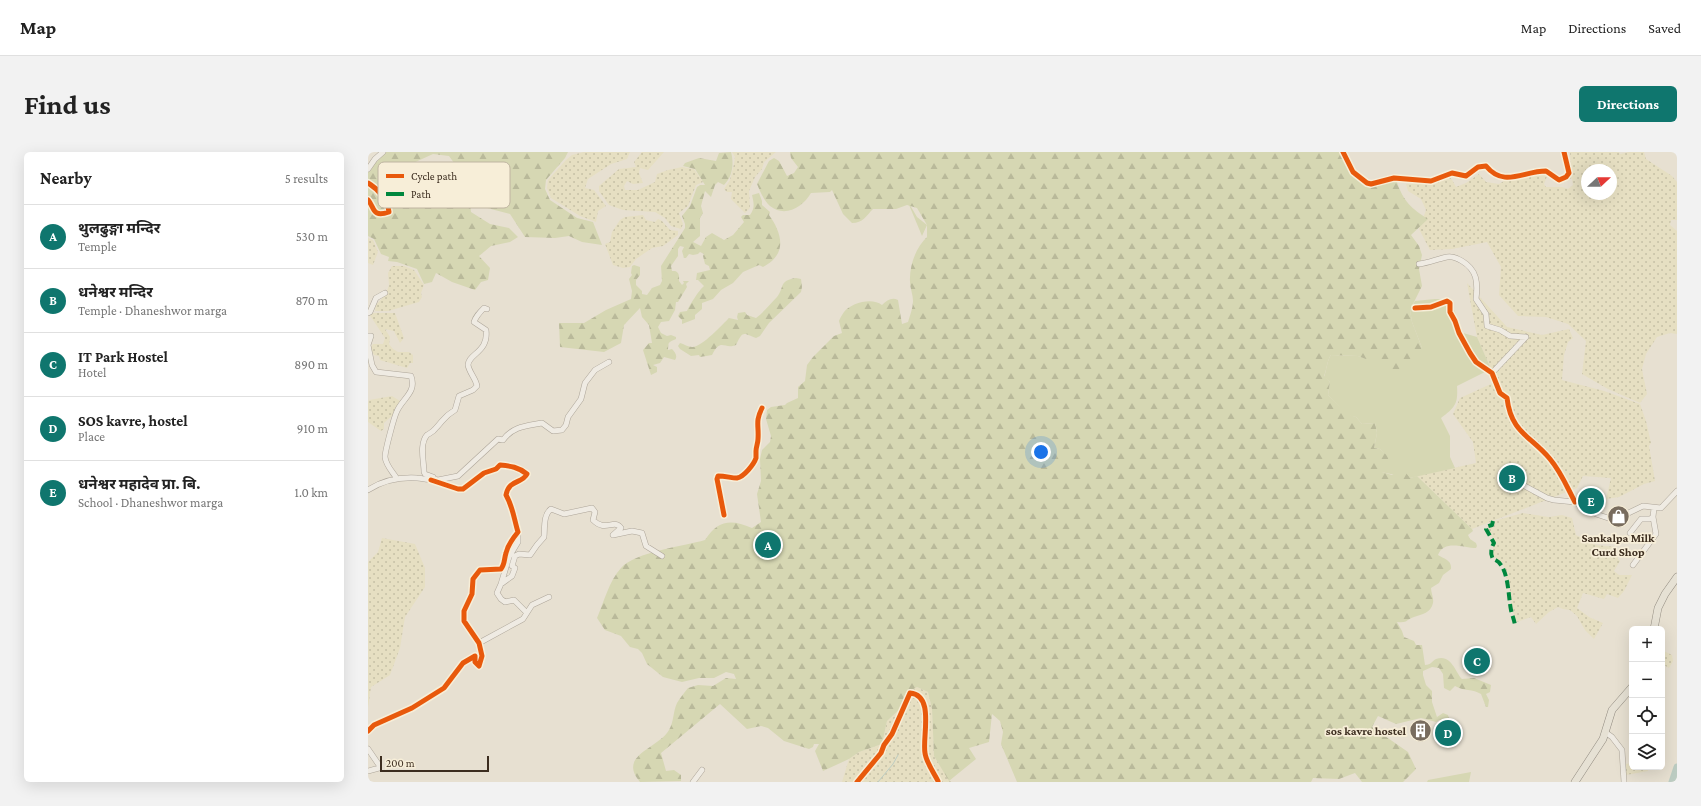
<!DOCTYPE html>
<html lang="en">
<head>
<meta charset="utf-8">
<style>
  body { margin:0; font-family:"Crimson Pro","Noto Sans Devanagari",serif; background:#f2f2f2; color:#222 }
  .controls { position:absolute; right:12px; bottom:12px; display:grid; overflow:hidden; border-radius:6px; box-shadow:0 4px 16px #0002 }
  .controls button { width:36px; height:36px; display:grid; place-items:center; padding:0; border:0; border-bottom:1px solid #e0e0e0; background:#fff; color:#222; font:20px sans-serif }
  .compass { position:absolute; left:1213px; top:12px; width:36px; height:36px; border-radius:50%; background:#fff; box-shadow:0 4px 16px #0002; rotate:68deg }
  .scale { position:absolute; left:12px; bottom:10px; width:109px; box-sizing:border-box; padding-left:4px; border:2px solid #3d2e20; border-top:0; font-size:11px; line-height:14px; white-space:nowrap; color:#3d2e20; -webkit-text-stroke:3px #f7eed8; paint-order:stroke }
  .you { position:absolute; left:673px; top:300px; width:14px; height:14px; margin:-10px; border:3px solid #fff; border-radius:50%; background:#1a73e8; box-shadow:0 0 0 6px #1a73e833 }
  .badge { display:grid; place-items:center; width:26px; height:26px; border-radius:50%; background:#0f766e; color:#fff; font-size:13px; font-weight:700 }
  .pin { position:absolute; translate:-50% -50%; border:2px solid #fff; box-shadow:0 1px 4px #0006 }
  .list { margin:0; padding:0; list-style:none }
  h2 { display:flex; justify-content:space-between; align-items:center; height:52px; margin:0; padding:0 16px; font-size:17px }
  h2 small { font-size:13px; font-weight:400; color:#767676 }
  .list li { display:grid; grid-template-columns:26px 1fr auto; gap:12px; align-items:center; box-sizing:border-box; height:64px; padding:0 16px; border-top:1px solid #e0e0e0 }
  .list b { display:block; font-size:15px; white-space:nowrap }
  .list p { margin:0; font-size:13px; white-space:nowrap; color:#767676 }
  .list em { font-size:13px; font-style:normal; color:#767676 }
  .icon { flex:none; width:22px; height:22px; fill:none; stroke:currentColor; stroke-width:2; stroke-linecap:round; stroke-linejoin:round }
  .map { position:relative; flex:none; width:1309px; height:630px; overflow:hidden; border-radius:6px }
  header { display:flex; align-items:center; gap:24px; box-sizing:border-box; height:56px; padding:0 20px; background:#fff; border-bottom:1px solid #e0e0e0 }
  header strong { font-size:19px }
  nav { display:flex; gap:22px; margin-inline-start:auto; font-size:14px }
  .intro { display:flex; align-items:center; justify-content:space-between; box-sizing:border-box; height:96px; padding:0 24px }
  h1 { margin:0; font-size:28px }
  .button { padding:10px 18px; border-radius:6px; background:#0f766e; color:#fff; font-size:14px; font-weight:700 }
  main { display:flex; gap:24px; padding:0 24px }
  aside { flex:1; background:#fff; border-radius:6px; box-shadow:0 4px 16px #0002 }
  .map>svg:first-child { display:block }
</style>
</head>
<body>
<header>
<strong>Map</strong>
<nav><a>Map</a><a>Directions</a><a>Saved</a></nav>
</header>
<div class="intro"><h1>Find us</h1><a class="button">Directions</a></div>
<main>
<aside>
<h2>Nearby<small>5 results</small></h2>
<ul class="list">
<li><span class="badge">A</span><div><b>थुलढुङ्गा मन्दिर</b><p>Temple</p></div><em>530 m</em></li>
<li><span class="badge">B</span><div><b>धनेश्वर मन्दिर</b><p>Temple · Dhaneshwor marga</p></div><em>870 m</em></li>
<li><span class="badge">C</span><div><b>IT Park Hostel</b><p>Hotel</p></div><em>890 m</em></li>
<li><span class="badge">D</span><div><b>SOS kavre, hostel</b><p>Place</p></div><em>910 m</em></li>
<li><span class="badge">E</span><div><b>धनेश्वर महादेव प्रा. बि.</b><p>School · Dhaneshwor marga</p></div><em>1.0 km</em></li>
</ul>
</aside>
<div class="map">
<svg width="1309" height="630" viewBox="0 0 1309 630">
  <defs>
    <pattern id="farmland-dots" width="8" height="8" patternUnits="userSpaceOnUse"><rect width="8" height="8" fill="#e6dfc2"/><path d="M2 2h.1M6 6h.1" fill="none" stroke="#c6c0a6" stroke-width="1.8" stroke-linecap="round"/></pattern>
    <pattern id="forest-firs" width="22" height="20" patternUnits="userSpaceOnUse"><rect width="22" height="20" fill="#d6d7b3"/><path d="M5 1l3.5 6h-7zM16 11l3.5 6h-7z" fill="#b9b99a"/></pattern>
  </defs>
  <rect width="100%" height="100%" fill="#e7e0d1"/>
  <path fill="url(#farmland-dots)" fill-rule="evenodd" d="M216,0H262L259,7L243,12L220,27L217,36L226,38L238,54L230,59L228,70L212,64L183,46L179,36L180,28L198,8L204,3Z
    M274,0H296L280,18L272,16L271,21L275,31L265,32L259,29L256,34L257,38H270L287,30L289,22L300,18L314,15L326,17L335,30L328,33L320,54L311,61L315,72L313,77L303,74L297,66L287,60L255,58L241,53L231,39V34L251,17L268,15L266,10Z
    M364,0H408L396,10L394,17L387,25L381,39L382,56L377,61L363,47L364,40H359L356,37L362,28L366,12L367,5Z
    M1202,0H1251L1252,2L1261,0H1276L1278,7L1304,24L1309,30V68H1303L1302,73L1309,79V182L1302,181L1289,185L1278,202L1274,217L1279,242L1272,251L1240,237L1214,222L1218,189L1200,172L1178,165L1150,164L1131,143L1133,115L1119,90L1084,97L1062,98L1051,77L1058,58L1053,47L1040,39L1038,32L1061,31L1083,26L1088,35L1098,31L1111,22L1118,30L1131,32L1136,29L1149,25H1164L1175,21L1180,22L1176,32L1178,35H1194L1200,37L1205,33L1204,27L1200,26L1203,22ZM1219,18H1243V42H1219Z
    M275,63L278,68L287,70L290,67L294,69L302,78L310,79V83L295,94L284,96L268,107L262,115L255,116L245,113L237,92L242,90L244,80L252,68L257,65Z
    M0,86L5,88L10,100L5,113L0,111Z
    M24,114H36L46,118L56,133L53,141L54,145L51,150L20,159H7L8,153L18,142L21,133L20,121Z
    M1099,131L1139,175L1174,183L1201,177L1205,186L1200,190L1196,203L1194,228L1236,239L1272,252L1278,269L1283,291L1281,294L1287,329L1276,332L1251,345L1238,347L1243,326L1215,324L1209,336L1104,377L1049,324L1108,311L1105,290L1085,262L1092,246L1125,231L1123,217L1109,185Z
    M6,161H27L36,186L32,191L26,179L17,177L22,185L21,192L25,197L30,200H41L45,203V211H42L39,216L12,208L11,204L6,203L4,199L3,195L5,192H15L17,186L1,162Z
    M24,244L32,249L25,263L16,271V277L13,279L0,270V250L1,248Z
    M1155,361L1181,365L1194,363L1204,366L1208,383L1228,393L1248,395L1250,407L1252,409L1246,419L1251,423H1264L1256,439L1250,446L1239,442L1236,447L1215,441L1209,456L1221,465L1235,471L1226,487L1217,478L1209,464L1202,458L1195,457L1190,455L1181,460L1168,472L1163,465L1146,471L1147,465L1144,458L1142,438L1135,412L1125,404V395L1127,390L1119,377L1125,374L1126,369Z
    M14,386L47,392L57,416V435L37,465L32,496L22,523L3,535L0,556V410L10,400Z
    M1294,498L1304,503L1305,509L1301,516L1294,512Z
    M549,535L560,540L564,557L566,604L583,630H474L481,607L491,600L514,592L519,569L535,554L542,539Z
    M1264,611V615H1280V619L1258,623L1257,612Z"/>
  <path fill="#d6d7b3" d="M539,48L549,65L559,73L554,84Z
    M1067,147H1082L1095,181L1109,185L1123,217L1089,234C1090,251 1088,255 1073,266L1082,284V305L1087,316L1042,326L1013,320L1020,305L1012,297L1006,296L1009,281L1007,271L994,272L988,265L979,263L960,243L962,230L956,225C959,217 959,208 963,203L990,204L1002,208L1054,196L1044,170L1042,158L1047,149Z
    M1222,335L1230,337L1227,356L1219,354Z
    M1103,620L1101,630H1059L1060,628Z"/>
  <path fill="url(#forest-firs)" d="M17,0H200L197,6L178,28L177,37L182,48L209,66L225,70L234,93L214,90L201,84L187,86L157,85L142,62L104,52L93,37L96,31L89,15L81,4L65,2L30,18L24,32L5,24L24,33L28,26L42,52L67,48L87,40L102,52L103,60L122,72L141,76L150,85L142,90L123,94L111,104L122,116L120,128L113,130L107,138L84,130L68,121L64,130L56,132L49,117L29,110L20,109L21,105L13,102L6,87L0,84V54L5,61L14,65L22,61C23,47 11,37 0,29V19L11,4L9,11L13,2Z
    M363,0C366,11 365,24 356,33L350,30L347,33L343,45L337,39L333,54L335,61L332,66V84L325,90L333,94L338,85L344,81L356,88L365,83L376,70L373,65L375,63H382C387,56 386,52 384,43L391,41L394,49V53L402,60L401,63C414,81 420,102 395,115L391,113L375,120L365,131L353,138L345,147L334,151V157L327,163V167L314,172V168L310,164L312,160L319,159C321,154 331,138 336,134L330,128H328L329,121L342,118L341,114L337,112L335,104L336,102L332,100L330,102L325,103L321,102L318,106H316L314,99L316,95L312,94L310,97V104L303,114L304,119H307C312,121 311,125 311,129L314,133L316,131L315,129H321L318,132L319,135L310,150H308L307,158L301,169L293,170L290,175L293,181L299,184L303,183L308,185V187C299,191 301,190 300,198L304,197C307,200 310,204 307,208L296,205L292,211L285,213L289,215V220L283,223L275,198L281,191H284L281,173L274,165L272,156L256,173L253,191L236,200L192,195L191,171H216L238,158L263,147L264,139L261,127L264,123L263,121L264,114L266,113L272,115V123L268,128V133L274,139V142L279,143L284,136L292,133L294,129L293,114L317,76V72L314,64L322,54L329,35L332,33H337L327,17L315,14L317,11L331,6L348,9L351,1Z
    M422,0H979C982,14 988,38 1008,34C1018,32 1018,28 1029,30C1035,49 1044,57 1060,67L1043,83L1051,94L1054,103L1051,117L1054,134L1042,158L1044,170L1054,196L1029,219L990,204L963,203C959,208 959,217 956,224L962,230L960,243L972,255L976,256L979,262L988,265L994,272L1007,271L1009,281L1006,296L1012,297L1021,305L1014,320L1024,323L1032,318L1038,321L1042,326L1049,324L1104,377L1105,379L1100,383L1102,387L1108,391L1109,394L1108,396C1096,396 1076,387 1070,403C1076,407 1084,408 1083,417L1075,423L1071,431L1063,436C1063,441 1066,446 1065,451C1063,461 1054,462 1046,465C1037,468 1041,471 1029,470L1034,479L1036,485L1046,489L1048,493H1054L1057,513C1063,513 1064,509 1068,507C1083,501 1088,521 1094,527L1106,526L1123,533L1122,540L1118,542L1121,548L1120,555H1118L1113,542C1105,537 1095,539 1087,534L1082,539L1076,536L1075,522L1071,516L1064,515L1055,519V523L1058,533L1064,539V550L1069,565L1075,561L1080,563L1081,567L1077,570L1071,568L1068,570L1053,566L1028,572L1010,564L1004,575L1040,600L1048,617L1035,630H994L987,621L971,627L945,626L943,630H649L633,592L635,580L632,569L624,562L621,590L601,596L608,607L581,629L566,604L564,557L560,540L549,535L542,539L535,554L519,569L514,592L491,600L481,607L455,619L447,599L451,592H446L445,595L441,597L416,589L400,576L393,574L379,577L352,552L293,601L298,619L306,618L313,623V629L272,630C249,603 290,597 301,578C306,570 305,559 309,551C312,546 316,541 320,536L330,533L345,534L358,526L368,527L366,522L358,520L346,526H331L314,530L295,525L279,512L274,501L270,497L262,495L253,484L237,478L229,466C236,450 241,429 253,416C267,400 316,394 337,388C350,368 363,367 384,376L393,370L389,342L393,329L392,307L394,298L402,290L403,284L398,267L399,258L403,255L417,253L419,251L430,246V235L437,229L439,213L445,205L466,184L474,181L471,169C472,166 474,163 476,160C483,151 504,145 514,153C519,148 524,145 530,148L534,172L540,170C542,163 545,156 545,149C545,143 542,136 542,130C541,114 548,95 559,85V73L549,56L539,53L528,57H505C498,64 495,71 484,71L475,62L464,38L462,40L443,41C435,55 417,66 402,54C396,49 392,39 389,32L401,9L406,6L411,9L419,24L426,21L430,15L423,6Z
    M0,32C8,39 18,48 19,59L15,61L6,57L4,47L0,44Z
    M428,126L433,127L434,135L433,140L401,171L392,184L388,186C375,181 375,178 368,193C356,198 353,185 344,203L332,205L331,203L323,204L312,197L310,194L312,191C316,192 320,195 324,195C333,196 355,172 361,166L370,168L369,165L370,161L377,160L379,163L388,166C396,160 402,152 409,145C417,135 410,129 428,126Z"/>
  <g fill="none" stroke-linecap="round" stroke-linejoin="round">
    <path stroke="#bcccc2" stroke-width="1" d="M510,630L525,612L530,603"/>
    <path stroke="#bcccc2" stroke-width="7" d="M1304,630L1309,615"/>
    <defs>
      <path id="minor" d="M975,0L985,20L999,31L1003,32L1026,26L1063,29L1084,21L1098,24L1110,15L1118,14C1136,36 1155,19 1178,19L1191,28L1198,25L1201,21L1196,0
        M0,17L7,7L15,0
        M0,31C10,37 20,48 21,60C4,66 7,56 0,48
        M1051,112C1061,111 1069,107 1079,105C1084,104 1089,106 1094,109C1109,118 1110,130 1108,147L1118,162L1119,174L1132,178L1142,184L1158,185L1124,221
        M1047,156L1063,155L1079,149L1082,151V160L1087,169L1091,181L1102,201L1108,210L1124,221L1132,241L1139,246C1143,281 1163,284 1182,307C1193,320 1199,335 1207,350
        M0,161L2,160L8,146L17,141
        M0,184H3L0,193
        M0,193L4,213L8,220L43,224C49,240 35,246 29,259C26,265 17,299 17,305C18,314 25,320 29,327
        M67,327L70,328L90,324L130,287L135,288C145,274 159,274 174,271L185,279L194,278L198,273L200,265L213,247L217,231L227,218L241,210
        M1153,332L1179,346L1186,348L1207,350L1228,362L1240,366H1250L1275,354L1293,356L1309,339
        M0,338C14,329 32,325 49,326C55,326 59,329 64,327L65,325L57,322L56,320C56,310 51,292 59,283C62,281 65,280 67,277C76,268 75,265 87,258L91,244L105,238L109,234C108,227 101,220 100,213C100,202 121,200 118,178L106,170C108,164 111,161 116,156L119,157
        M356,363L349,327L350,324C358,324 363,326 369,326C376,325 386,312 388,306C388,305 388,300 388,299C388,295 390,291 390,287C391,273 387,270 394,256
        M1262,381L1273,367H1282L1285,365L1286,356
        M1265,413L1288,382L1285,365
        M133,432L141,405L150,390V380
        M158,460L146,448L137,450L133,447L129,441L133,432L144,424L147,416L144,414L147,404L151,402L162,403L169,393L176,385C177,376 175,363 183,357L196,362L224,356L227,360L225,368C238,381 246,366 253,376L245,383L264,379L274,381L278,394L294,404
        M111,491L155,467L164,453L181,445
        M0,579L6,573L44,556L76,536L95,511L107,504V510L111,514L114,504L111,491L96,469V459L104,442L105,427L112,418L133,417C137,412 136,407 138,401C140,393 145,386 150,380C146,367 145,355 138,343C141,327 154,332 159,322C150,315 143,314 132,313L128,317L116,321L95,337H90L63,328
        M1237,580L1244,585L1254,598L1256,630
        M0,597L11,613V616L0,619
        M325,630L334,618
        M489,630L513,601L516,593L524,582L542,541C567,543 554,585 557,601C558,610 566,621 570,629"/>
      <path id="major" d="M1286,477L1290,456L1297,442L1309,425
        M1207,630L1235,587L1244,558L1264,535"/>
    </defs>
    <use href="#minor" stroke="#ada599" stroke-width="6"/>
    <use href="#major" stroke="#928b80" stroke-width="8"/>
    <use href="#minor" stroke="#efebe3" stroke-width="5"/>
    <use href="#major" stroke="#e6e1d4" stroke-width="7"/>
    <path stroke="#00873e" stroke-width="4" stroke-dasharray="8 4" stroke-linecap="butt" d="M1125,369L1124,373L1118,375V377L1126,391C1123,396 1122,402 1125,407C1141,411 1140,444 1143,458C1144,463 1146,467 1147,473"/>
    <defs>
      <path id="cycleway" d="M975,0L985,20L999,31L1003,32L1026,26L1063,29L1084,21L1098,24L1110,15L1118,14C1136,36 1155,19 1178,19L1191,28L1198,25L1201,21L1196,0
        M0,31C10,37 20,48 21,60C4,66 7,56 0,48
        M1047,156L1063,155L1079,149L1082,151V160L1087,169L1091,181L1102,201L1108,210L1124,221L1132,241L1139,246C1143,281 1163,284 1182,307C1193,320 1199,335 1207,350
        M356,363L349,327L350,324C358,324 363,326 369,326C376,325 386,312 388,306C388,305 388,300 388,299C388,295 390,291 390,287C391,273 387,270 394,256
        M0,579L6,573L44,556L76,536L95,511L107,504V510L111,514L114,504L111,491L96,469V459L104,442L105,427L112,418L133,417C137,412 136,407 138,401C140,393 145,386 150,380C146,367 145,355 138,343C141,327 154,332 159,322C150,315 143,314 132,313L128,317L116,321L95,337H90L63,328
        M489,630L513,601L516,593L524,582L542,541C567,543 554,585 557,601C558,610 566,621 570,629"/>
    </defs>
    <use href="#cycleway" stroke="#f7eed8" stroke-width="8"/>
    <use href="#cycleway" stroke="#e8590c" stroke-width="5"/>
  </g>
  <defs>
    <symbol id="shop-disc" viewBox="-11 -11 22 22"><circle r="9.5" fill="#786c5e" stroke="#f7eed8"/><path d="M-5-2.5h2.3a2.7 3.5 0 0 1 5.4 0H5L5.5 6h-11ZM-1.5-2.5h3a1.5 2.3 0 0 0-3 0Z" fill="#fff"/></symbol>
    <symbol id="building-disc" viewBox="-11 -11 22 22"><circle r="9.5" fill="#786c5e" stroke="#f7eed8"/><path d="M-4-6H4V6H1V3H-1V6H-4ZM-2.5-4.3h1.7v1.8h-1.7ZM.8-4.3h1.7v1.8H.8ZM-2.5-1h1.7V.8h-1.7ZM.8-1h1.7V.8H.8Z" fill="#fff"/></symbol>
  </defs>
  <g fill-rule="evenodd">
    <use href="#shop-disc" x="1238" y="352" width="25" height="25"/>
    <use href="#building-disc" x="1040" y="566" width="25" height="25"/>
  </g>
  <g text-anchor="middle" stroke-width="3.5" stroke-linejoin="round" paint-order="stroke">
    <g font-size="12" font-weight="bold" fill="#3d2e20" stroke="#f7eed8">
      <text x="1250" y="390">Sankalpa Milk<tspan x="1250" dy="14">Curd Shop</tspan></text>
      <text x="1038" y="583" text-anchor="end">sos kavre hostel</text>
    </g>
  </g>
  <rect x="10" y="10" width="132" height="46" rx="6" fill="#f7eed8" stroke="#bfb4a1" stroke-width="1"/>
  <rect x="18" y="22" width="18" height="4" fill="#e8590c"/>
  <rect x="18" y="40" width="18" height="4" fill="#00873e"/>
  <g font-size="11" fill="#3d2e20">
    <text x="43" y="28">Cycle path</text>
    <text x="43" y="46">Path</text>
  </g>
</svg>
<div class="controls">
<button>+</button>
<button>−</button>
<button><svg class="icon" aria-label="locate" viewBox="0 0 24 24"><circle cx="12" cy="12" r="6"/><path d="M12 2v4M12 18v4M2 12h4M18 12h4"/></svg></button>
<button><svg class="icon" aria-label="layers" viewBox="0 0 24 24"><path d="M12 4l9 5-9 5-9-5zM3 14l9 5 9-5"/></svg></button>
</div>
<svg class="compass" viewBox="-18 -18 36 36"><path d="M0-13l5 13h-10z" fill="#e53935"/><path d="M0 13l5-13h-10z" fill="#767676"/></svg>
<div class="scale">200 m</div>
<div class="you"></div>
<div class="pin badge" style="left:400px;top:393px">A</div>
<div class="pin badge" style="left:1144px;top:326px">B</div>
<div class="pin badge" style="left:1109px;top:509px">C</div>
<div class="pin badge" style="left:1080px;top:581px">D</div>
<div class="pin badge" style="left:1223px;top:349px">E</div>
</div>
</main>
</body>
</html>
